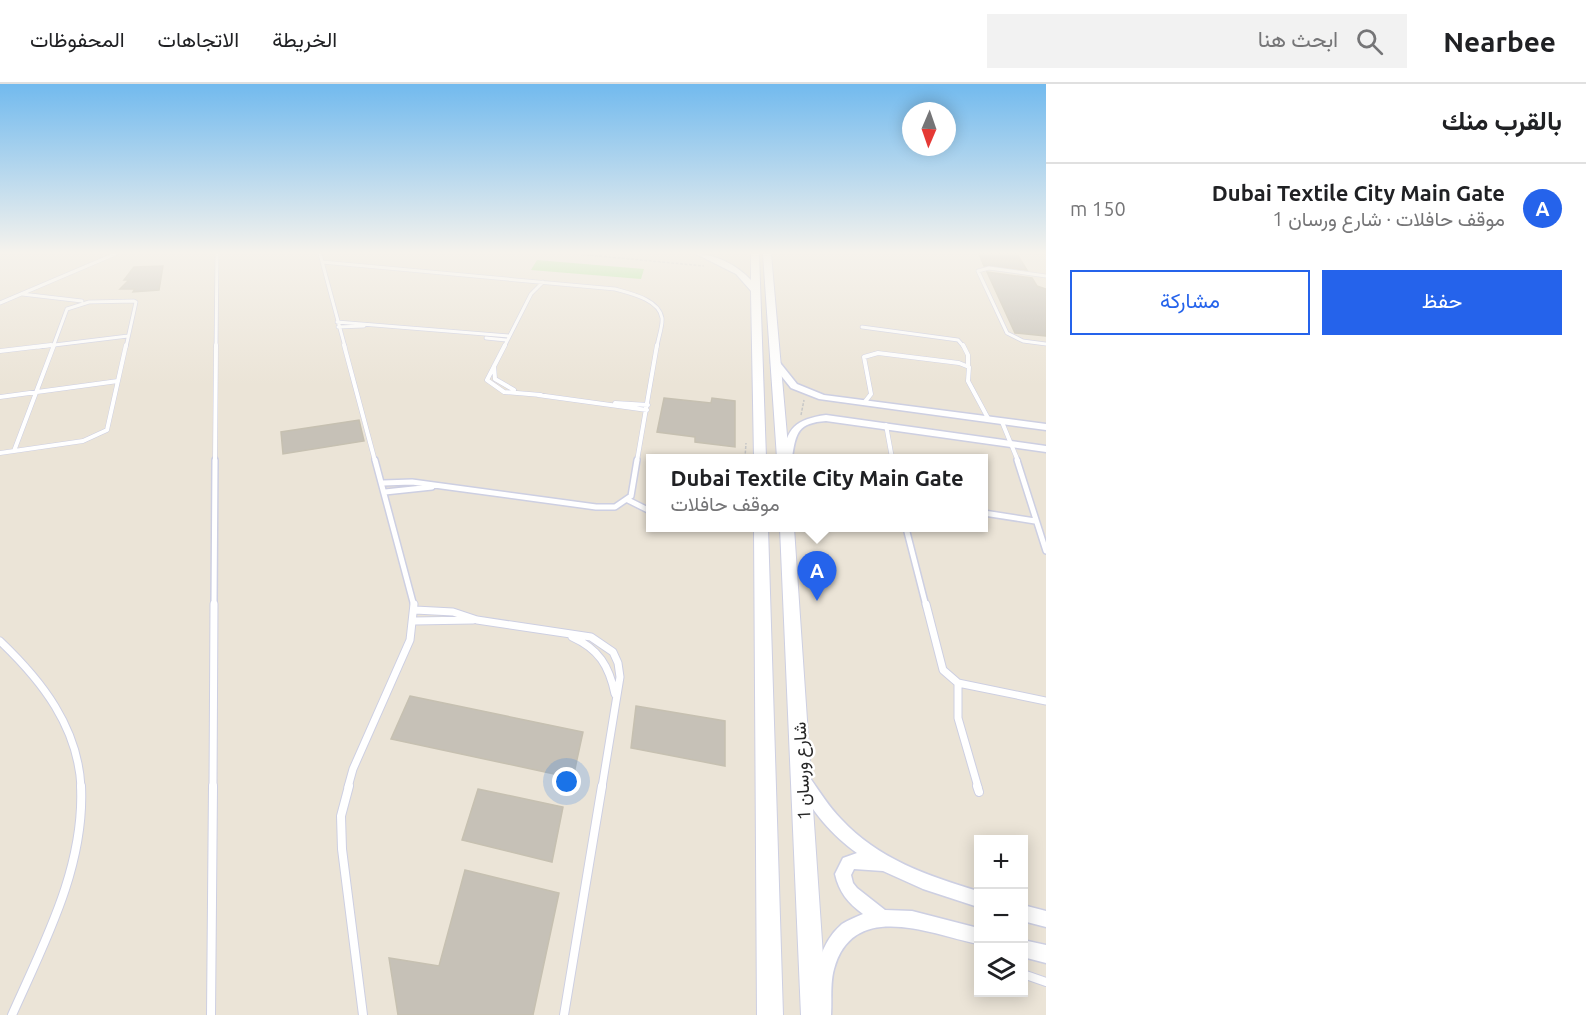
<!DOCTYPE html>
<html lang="ar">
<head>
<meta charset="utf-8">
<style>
  body { margin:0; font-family:Ubuntu,Vazirmatn,sans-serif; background:#f2f2f2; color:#202124; direction:rtl }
  .controls { position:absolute; right:18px; bottom:18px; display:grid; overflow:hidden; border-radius:0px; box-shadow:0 3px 15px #0003 }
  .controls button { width:54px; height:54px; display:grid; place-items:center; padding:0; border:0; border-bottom:2px solid #e0e0e0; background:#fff; color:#202124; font:30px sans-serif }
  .compass { position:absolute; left:902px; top:18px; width:54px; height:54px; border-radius:50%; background:#fff; box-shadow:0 3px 15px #0003; rotate:182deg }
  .you { position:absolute; left:567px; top:698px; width:21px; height:21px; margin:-15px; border:4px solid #fff; border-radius:50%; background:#1a73e8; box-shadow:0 0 0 9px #1a73e833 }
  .badge { display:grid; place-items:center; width:39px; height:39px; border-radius:50%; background:#2563eb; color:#fff; font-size:20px; font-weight:700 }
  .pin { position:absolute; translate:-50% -50px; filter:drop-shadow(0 2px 3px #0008) }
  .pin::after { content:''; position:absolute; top:32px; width:21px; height:18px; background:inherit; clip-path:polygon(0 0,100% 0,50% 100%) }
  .popup { position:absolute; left:646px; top:370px; width:342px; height:78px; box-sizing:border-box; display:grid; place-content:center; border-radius:0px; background:#fff; filter:drop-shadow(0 2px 4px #0005); font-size:20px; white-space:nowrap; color:#757577 }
  .popup b { font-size:22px; color:#202124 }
  .popup::after { content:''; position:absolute; left:50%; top:100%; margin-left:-12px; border:12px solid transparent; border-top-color:#fff }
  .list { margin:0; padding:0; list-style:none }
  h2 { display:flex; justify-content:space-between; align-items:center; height:78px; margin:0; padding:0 24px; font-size:26px }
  h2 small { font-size:20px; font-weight:400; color:#757577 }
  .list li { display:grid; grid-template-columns:39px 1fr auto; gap:18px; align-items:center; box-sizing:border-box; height:90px; padding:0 24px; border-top:2px solid #e0e0e0 }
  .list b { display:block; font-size:22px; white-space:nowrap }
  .list p { margin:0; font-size:20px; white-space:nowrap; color:#757577 }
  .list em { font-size:20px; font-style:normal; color:#757577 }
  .actions { display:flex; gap:12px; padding:18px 24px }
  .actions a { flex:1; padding:14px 0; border:2px solid #2563eb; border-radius:0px; text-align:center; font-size:21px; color:#2563eb }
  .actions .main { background:#2563eb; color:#fff }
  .icon { flex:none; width:33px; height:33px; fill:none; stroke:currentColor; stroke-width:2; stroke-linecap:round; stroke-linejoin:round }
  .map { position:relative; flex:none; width:1046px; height:931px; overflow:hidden; direction:ltr }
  header { display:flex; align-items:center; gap:36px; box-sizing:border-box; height:84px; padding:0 30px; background:#fff; border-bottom:2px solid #e0e0e0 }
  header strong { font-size:28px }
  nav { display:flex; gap:33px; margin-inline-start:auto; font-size:21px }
  .search { width:420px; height:54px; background:#f2f2f2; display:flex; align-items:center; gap:15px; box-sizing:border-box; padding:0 21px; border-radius:0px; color:#757577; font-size:22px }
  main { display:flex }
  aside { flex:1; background:#fff }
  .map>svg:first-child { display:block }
</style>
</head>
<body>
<header>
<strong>Nearbee</strong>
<div class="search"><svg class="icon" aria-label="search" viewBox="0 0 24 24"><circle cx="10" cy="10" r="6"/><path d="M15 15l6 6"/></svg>ابحث هنا</div>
<nav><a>الخريطة</a><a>الاتجاهات</a><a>المحفوظات</a></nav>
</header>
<main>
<aside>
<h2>بالقرب منك<small></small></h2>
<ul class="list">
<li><span class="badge">A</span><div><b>Dubai Textile City Main Gate</b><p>موقف حافلات · شارع ورسان 1</p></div><em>150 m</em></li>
</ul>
<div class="actions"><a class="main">حفظ</a><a>مشاركة</a></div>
</aside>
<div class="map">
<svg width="1046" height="931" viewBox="0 0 1046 931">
  <rect width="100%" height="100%" fill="#ebe4d7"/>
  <path fill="#a6e68f" d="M537,176L644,185L641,195L531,186Z"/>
  <path fill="#c6c1b7" stroke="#c6c0b1" stroke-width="1.5" d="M979,170H1017L1027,186L984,182Z
    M163,182L159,206L133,208L135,205H120L129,196H124L134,183Z
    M987,188L1032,194L1037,202L1046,205V252L1015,249Z
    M664,314L711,319L712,314L735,317V363L695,358V353L657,348Z
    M359,336L364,357L283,370L281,348Z
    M410,612L583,648L573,694L391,655Z
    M636,622L725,637V682L631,664Z
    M478,705L563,723L552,778L462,756Z
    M465,786L559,809L533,931H398L389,874L439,882Z"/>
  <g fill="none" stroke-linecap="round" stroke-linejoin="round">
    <defs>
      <path id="lane-far4" d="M320,170L345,263
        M322,178L615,205C629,209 659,215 662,234C663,242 658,254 657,263
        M1046,192L989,184L978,187L1007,249L1023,257L1046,260
        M22,210L82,217
        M0,219L115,170
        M337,238L509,252
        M338,243L364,242
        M862,243L958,256L964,263
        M486,254L506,256
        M38,263L128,252
        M53,263L67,225L89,218L134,217L136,218L126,263
        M216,263L217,170
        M504,263L531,210L543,198"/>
      <path id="lane-far3" d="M344,261L375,377
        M505,261L487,296L504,308L541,311
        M963,261L968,271V282
        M0,267L51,261
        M494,282L495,295L514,306
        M538,311L647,326
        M0,313L118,297
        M615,319L648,321
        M864,319L871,310L864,273L878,269L959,279L969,283L968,297L989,336
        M1002,338L1018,377
        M886,341L892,374
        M14,367L54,261
        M14,367L83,357L107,346L126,261
        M0,369L14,367
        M215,377L216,261
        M637,377L657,261"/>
      <path id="lane-far2" d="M375,376L414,522
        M1017,376L1046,467
        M383,399L412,398L596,423H615L631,412L637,376
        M385,408L432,403
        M628,416L650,427
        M984,429L1035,437
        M906,444L926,522
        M214,522L215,376"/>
      <path id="lane-far1" d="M926,520L943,586L958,599L1046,617
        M415,526L453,528L477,536L591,553L613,568L618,579L620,593L602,703
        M414,537L473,536
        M572,553C599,565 609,582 615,610
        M0,557C42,597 78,643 81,703
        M958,599V634L978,703
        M213,703L214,520
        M348,703L353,685L410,556L414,520"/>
      <path id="lane" d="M349,702L341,732L342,765L363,931
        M977,702L979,708
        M1023,890L1046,898
        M12,931C44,859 85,783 81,702
        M211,931L213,702
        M564,931L602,702"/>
      <path id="street" d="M771,275H777L797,300L824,311L1046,340V346L819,315L791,304L771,279Z
        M826,331L1046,362V368L826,337C798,339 796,348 792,374H783C786,344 796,335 826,331Z
        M805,693L810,694C820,708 829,723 841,735C878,775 928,792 978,807V823L923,805L883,787L854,785L851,791L853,799L857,804L885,826L912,827L978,844V860C931,850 853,815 834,885C830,899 832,916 831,931H813C815,899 815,863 842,840C848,836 856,833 863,830C848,819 839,808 835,790L843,774L857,769C833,752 810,726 798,699L800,694Z
        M1023,821L1046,827V843L1023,837Z
        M1023,856L1046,861V879L1023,873Z"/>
      <path id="secondary" d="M696,170C716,170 738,182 751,196V170H759L766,374H754L751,207L736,190Z
        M763,170H771L789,374H777Z
        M754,444H768L783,931H757Z
        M780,444H794L827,931H801Z"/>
    </defs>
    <use href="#lane-far4" stroke="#cdcfe2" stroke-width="4.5"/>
    <use href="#lane-far3" stroke="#cdcfe2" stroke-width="5"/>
    <use href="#lane-far2" stroke="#cdcfe2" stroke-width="8"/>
    <use href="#lane-far1" stroke="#cdcfe2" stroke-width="9"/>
    <use href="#lane" stroke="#cdcfe2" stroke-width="10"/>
    <use href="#street" stroke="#cdcfe2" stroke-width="3"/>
    <use href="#secondary" stroke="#cdcfe2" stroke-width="2"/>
    <path stroke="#c7c7c7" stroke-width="1.5" stroke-dasharray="3 1.5" stroke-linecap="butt" d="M577,170L704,182
      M801,331L804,316
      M745,374L746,359"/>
    <use href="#lane-far4" stroke="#fff" stroke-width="3"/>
    <use href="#lane-far3" stroke="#fff" stroke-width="4"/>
    <use href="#lane-far2" stroke="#fff" stroke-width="5"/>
    <use href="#lane-far1" stroke="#fff" stroke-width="7"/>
    <use href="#lane" stroke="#fff" stroke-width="8"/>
    <use href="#street" fill="#fff" fill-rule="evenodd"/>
    <use href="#secondary" fill="#fff" fill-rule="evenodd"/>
  </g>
  <linearGradient id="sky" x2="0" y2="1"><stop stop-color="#72baee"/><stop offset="0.56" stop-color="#f6f3ed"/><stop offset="1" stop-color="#f6f3ed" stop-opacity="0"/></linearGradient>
  <rect width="1046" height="301" fill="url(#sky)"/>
  <g text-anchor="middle" stroke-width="5" stroke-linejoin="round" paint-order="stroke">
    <g font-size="18" fill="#272727" stroke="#fff">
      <text transform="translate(802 687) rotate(-93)" y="6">شارع ورسان 1</text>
    </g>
  </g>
</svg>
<div class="controls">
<button>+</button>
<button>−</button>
<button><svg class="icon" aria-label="layers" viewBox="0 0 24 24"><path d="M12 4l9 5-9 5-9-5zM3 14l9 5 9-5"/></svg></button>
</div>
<svg class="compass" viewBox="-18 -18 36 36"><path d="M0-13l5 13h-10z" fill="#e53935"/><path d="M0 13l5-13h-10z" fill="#757577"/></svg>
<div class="you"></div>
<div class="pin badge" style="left:817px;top:517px">A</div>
<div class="popup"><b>Dubai Textile City Main Gate</b>موقف حافلات</div>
</div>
</main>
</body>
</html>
